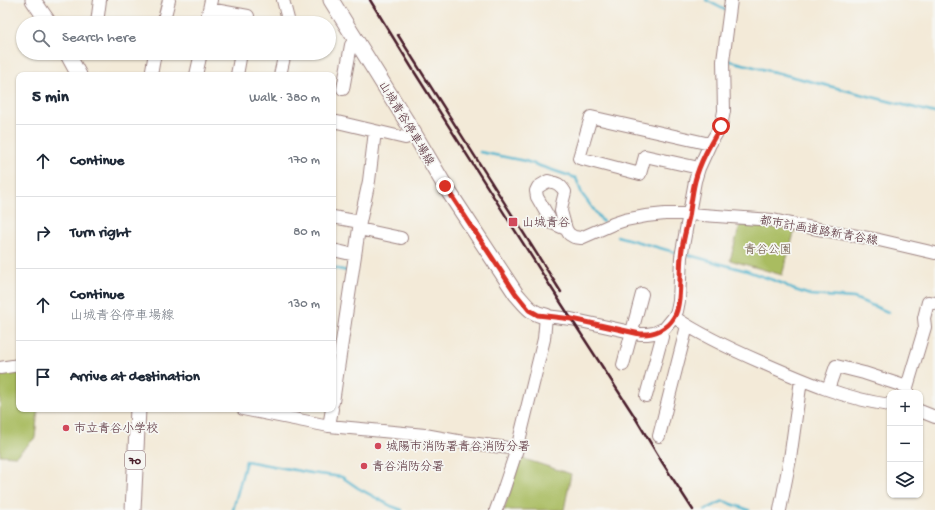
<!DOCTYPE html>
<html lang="en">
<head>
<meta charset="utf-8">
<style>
  body { margin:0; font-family:"Gochi Hand","Klee One",sans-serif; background:#f6f6f7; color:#1f2937 }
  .controls { position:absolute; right:12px; bottom:12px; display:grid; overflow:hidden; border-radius:8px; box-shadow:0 1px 3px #0004 }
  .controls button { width:36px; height:36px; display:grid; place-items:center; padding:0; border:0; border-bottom:1px solid #e0e1e3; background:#fff; color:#1f2937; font:20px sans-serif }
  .stop { position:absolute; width:12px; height:12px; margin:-9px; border:3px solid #d93025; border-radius:50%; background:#fff }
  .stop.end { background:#d93025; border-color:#fff; box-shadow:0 1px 4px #0008 }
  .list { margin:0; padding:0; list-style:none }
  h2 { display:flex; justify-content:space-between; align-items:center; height:52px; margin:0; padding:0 16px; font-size:17px }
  h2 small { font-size:13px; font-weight:400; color:#747a83 }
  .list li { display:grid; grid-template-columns:26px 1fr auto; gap:12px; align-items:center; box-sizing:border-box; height:72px; padding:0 16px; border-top:1px solid #e0e1e3 }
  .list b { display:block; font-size:15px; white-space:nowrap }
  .list p { margin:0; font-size:13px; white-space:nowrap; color:#747a83 }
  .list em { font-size:13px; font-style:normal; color:#747a83 }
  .icon { flex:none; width:22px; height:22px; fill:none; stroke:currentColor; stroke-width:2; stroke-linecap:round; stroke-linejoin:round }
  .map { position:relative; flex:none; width:935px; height:510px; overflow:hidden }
  .search { position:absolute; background:#fff; box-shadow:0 1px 3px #0004; left:16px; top:16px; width:320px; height:44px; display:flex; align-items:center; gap:10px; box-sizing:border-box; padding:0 14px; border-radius:22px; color:#747a83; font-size:15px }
  .panel { position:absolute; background:#fff; box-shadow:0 1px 3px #0004; left:16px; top:72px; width:320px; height:340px; border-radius:8px }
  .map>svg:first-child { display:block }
</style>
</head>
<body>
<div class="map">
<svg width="935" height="510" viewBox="0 0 935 510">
  <rect width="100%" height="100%" fill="#f6f6f2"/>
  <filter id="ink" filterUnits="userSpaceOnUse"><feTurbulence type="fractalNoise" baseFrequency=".025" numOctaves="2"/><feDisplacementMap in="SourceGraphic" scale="8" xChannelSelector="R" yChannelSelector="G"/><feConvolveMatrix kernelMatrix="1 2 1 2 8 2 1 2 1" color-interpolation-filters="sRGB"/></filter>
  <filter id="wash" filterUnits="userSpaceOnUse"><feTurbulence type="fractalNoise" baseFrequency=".012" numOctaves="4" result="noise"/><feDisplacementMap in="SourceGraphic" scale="16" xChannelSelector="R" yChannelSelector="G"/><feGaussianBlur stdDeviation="0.9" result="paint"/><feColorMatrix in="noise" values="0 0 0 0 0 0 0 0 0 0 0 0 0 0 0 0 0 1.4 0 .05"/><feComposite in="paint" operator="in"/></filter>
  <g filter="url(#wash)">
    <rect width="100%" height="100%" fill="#f3ead8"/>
    <path fill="#a9bc60" stroke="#7a6e46" d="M740,225L795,230L782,275L730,260Z
      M19,370V409H38L35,438L16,456L0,455V373Z
      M521,458L571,474L564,510H504Z"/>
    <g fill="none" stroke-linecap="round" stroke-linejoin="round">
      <path stroke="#4eb3cd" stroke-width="2.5" d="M706,0L725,10
        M727,60L935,113
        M480,152L525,161L576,178L582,194L603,222
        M617,236L678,253
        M685,254L747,271L784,284L792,289L810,295L854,298L888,312
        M333,268L348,271
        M233,510L246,461L311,473L342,477L358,488L391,506L402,510
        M705,510L723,501L749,510"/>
    </g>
  </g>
  <g filter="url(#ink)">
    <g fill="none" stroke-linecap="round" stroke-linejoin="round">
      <defs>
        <path id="minor" d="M283,0L289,23
          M209,9L248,16L247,23
          M97,23L100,0
          M163,23L169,0
          M206,23L211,0
          M151,75L155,53
          M196,75L201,53
          M237,75L241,53
          M280,75L285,53
          M343,89L351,45L355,40
          M333,121L405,138L415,135
          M699,168L645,156L640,174L579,158L591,117L710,144
          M333,217L360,222
          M359,229L401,238
          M566,229L552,223L537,197L536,191L538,187L548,181C557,183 560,184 565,192L562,204L561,211L566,229L569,234L574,237L581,238L613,224L625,220L646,216L665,214H689L773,220L791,224L879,240L935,253
          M333,250L355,255
          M674,317C702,336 733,350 763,363C804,381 845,399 890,405
          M623,365L642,294
          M0,368L19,365
          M828,389L836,366L864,373L907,387
          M907,393V387L925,327L924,318L928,302L935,303
          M646,396L662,337L661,330
          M333,402L360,222L369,181L375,131
          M243,409L329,426L425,435L463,442L517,449
          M920,411L935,417
          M329,426L332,409
          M659,436L687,326
          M496,510L503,491L517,449L544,339L546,316L571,319L640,334H647L654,333L665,328L674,317L677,311L679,301L681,257L695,181L699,168L710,144L721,126L724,111L723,61L731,0
          M780,510L790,459L801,380"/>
        <path id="major" d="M33,0L49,23
          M331,0L415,135L445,186L516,294C526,305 531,314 546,316
          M67,53L79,75
          M133,510L138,409"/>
      </defs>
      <use href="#minor" stroke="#9e8482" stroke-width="14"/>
      <use href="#major" stroke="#9e8482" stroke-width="17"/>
      <use href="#minor" stroke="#fff" stroke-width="12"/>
      <use href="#major" stroke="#fff" stroke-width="15"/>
      <path stroke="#4a1f2b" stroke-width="2.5" d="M370,0L415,73L561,303L633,414L662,462L693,510
        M398,35L561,292"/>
    </g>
  </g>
  <g fill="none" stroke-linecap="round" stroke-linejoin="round" filter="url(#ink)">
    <path stroke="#d93025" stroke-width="5" d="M445,186L516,294L529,310L538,315L572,319L640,334C654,335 667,329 674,317C682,305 679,272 681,257C682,243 686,230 689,217C691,205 692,193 695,181C700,161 711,143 721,126"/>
  </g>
  <g fill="#d1495b" stroke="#f6f6f2" stroke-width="1.5">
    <rect x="508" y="217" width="10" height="10" rx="2"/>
    <circle cx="66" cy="428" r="4"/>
    <circle cx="378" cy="446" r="4"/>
    <circle cx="364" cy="466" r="4"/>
  </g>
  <g text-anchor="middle" stroke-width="3.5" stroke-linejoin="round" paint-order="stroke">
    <rect fill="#f6f6f2" stroke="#7e6067" stroke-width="1" x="125" y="451" width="20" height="18" rx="3"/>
    <g font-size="11" font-weight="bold" fill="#4a1f2b">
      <text x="135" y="464">70</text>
    </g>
    <g font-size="12" fill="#4a1f2b" stroke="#f6f6f2">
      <text transform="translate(407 123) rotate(59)" y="4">山城青谷停車場線</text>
      <text transform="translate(819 230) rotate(10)" y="4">都市計画道路新青谷線</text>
    </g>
    <g font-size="12" fill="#4a1f2b" stroke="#f6f6f2" text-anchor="start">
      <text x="522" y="226">山城青谷</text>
      <text x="74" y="432">市立青谷小学校</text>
      <text x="386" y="450">城陽市消防署青谷消防分署</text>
      <text x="372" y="470">青谷消防分署</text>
    </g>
    <g font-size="12" fill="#664e3b" stroke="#f6f6f2">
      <text x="768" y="253">青谷公園</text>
    </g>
  </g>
</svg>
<div class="controls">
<button>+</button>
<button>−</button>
<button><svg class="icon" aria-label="layers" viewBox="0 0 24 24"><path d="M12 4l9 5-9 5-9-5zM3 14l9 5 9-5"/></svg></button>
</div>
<div class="stop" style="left:721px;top:126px"></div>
<div class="stop end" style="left:445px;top:186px"></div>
<div class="search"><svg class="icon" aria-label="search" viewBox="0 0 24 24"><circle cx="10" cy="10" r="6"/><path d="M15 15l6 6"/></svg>Search here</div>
<section class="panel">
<h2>5 min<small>Walk · 380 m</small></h2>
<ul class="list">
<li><svg class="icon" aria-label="ahead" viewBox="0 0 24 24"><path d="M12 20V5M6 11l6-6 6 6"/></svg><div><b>Continue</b></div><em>170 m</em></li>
<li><svg class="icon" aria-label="right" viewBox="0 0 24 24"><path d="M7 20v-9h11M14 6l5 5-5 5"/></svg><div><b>Turn right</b></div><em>80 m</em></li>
<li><svg class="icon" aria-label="ahead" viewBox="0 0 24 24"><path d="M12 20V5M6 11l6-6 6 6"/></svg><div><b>Continue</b><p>山城青谷停車場線</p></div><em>130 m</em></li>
<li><svg class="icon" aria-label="arrive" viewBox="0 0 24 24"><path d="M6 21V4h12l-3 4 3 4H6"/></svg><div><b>Arrive at destination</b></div></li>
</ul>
</section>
</div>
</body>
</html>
